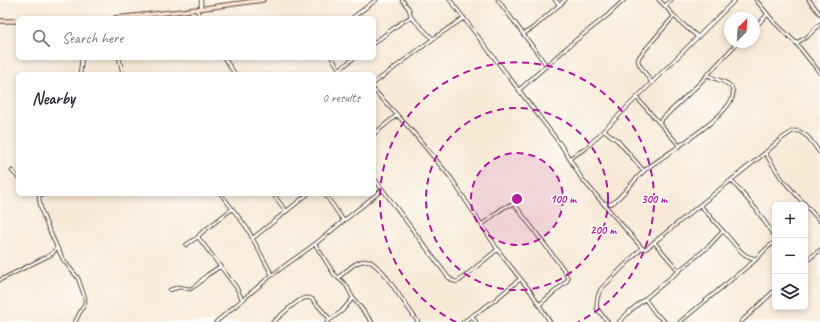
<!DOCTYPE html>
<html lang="en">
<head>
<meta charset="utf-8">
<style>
  body { margin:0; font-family:Caveat,sans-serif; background:#f7f7f7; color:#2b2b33 }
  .controls { position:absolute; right:12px; bottom:12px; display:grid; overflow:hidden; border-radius:6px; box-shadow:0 2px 6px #0003 }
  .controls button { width:36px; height:36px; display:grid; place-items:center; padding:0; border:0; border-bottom:1px solid #e1e1e2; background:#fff; color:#2b2b33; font:20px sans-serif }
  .compass { position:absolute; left:724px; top:12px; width:36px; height:36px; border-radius:50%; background:#fff; box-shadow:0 2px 6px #0003; rotate:24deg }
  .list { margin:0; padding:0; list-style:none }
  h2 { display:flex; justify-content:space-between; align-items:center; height:52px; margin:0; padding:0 16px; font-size:17px }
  h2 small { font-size:13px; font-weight:400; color:#7c7c81 }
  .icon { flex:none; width:22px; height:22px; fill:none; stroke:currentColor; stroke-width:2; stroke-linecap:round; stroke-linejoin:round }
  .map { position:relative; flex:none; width:820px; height:322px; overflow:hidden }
  .search { position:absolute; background:#fff; box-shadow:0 2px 6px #0003; left:16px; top:16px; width:360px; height:44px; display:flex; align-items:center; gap:10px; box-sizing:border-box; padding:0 14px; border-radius:6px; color:#7c7c81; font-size:15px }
  .panel { position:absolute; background:#fff; box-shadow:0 2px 6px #0003; left:16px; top:72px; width:360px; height:124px; border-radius:6px }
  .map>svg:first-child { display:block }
</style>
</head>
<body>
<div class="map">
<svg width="820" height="322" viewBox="0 0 820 322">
  <rect width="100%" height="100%" fill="#fdfcf7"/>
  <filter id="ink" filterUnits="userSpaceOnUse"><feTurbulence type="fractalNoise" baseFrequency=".025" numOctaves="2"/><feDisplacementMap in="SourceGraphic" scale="8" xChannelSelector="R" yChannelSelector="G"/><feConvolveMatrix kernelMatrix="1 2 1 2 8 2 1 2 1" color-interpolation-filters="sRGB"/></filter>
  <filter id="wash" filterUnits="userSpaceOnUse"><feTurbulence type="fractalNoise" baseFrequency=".012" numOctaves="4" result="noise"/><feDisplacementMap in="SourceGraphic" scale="16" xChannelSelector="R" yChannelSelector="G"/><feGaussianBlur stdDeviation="0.9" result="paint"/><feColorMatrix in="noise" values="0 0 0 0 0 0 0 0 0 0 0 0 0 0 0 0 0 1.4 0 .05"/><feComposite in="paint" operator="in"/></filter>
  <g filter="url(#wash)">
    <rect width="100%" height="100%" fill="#f8e9d7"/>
  </g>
  <g filter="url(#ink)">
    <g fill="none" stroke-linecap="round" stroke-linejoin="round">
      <defs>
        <path id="street" d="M201,0V8
          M402,0L409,9L411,17L433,39
          M450,0L561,145L582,179L642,248L644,249L647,248L700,205L723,231L708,247L630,311L619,322
          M498,0L547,66
          M555,0L560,5
          M659,0L679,21L698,37
          M756,0L774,22L796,43L820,73
          M809,0L820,14
          M665,6L671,0
          M196,9L201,18
          M352,18L376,0
          M754,28L767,15
          M523,34L533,28L565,0
          M374,43L402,22L411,17
          M796,43L807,37L820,24
          M119,58L123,74
          M224,58L235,74
          M332,58L340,70
          M80,74L82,58
          M334,74L354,58
          M374,83L437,36L464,18
          M652,83L639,64L638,60L639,57L674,16
          M374,90L412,131L451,178L500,253L531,292L550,322
          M519,90L571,44L608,15L624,0
          M637,98L679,145
          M659,122L699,84L738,42
          M604,130L618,141L644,171
          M374,134L397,115
          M765,153L782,179L820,221
          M570,158L586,148L735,0
          M12,171L18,177
          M374,178L448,277C452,280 454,283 459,281L498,249
          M731,180L756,209L775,237
          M221,194L247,228L272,275
          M273,194L286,211
          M325,194L343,220
          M604,203L611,204L614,202C625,193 633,181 644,171C660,157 734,115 733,93C733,81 716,81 708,75
          M700,205L765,153L781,139L793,131H799L808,137L820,153
          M482,224C492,219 503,203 515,205L564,270L568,279L566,282L539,305
          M724,232C733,241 743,260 757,258
          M198,237L236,287L242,299
          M253,238L308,194
          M654,242L679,271
          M315,244L334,274L346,285L353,298L372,322
          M186,245L198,237L200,234L232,209
          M57,247L64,261L78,278L85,298V303L75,322
          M805,262L820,250
          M338,278C348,270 356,259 370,261L383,272L418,322
          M0,280L52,254L57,247C50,231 40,214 39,196L43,194
          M170,290L179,287L190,289L192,288L198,284L207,275L221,266
          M645,299L655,313L665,322
          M472,316L476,322
          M216,322L272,275L315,244L382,190
          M273,322C281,316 296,300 305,298C309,297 309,298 312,299L330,319
          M327,322L342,311L353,298
          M463,322L495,300L520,279
          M608,322L597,309C596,301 597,296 601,289L642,248
          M680,322C704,302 728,282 752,263C760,256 766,247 775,242
          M741,322L775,290"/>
        <path id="secondary" d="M115,18L183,11L263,0
          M0,21H18"/>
      </defs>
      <use href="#street" stroke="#57473a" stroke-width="4.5"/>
      <use href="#secondary" stroke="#57473a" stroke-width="5.5"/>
      <use href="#street" stroke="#fff" stroke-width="2.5"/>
      <use href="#secondary" stroke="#fde3d1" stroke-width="3.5"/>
    </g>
  </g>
  <circle cx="517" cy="199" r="46" fill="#b5179e" fill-opacity=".12"/>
  <g fill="none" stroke="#b5179e" stroke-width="2" stroke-dasharray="7 5">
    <circle cx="517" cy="199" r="46"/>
    <circle cx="517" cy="199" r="91"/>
    <path d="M456 322A137 137 0 1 1 578 322"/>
  </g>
  <circle cx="517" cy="199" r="6" fill="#b5179e" stroke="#fdfcf7" stroke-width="2"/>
  <g font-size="12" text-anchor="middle" font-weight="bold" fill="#b5179e" stroke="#fdfcf7" stroke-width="3" stroke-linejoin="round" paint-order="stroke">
    <text x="563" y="203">100 m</text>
    <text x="654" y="203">300 m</text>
    <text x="603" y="234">200 m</text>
  </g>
</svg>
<div class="controls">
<button>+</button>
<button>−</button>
<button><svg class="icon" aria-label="layers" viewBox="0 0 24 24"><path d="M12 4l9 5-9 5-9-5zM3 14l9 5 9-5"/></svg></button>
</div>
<svg class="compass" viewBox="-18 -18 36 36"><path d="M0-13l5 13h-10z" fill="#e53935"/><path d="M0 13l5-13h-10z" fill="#7c7c81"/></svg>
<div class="search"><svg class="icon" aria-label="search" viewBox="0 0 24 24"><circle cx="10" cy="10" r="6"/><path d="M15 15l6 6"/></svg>Search here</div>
<section class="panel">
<h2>Nearby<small>0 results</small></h2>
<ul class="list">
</ul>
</section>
</div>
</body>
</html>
